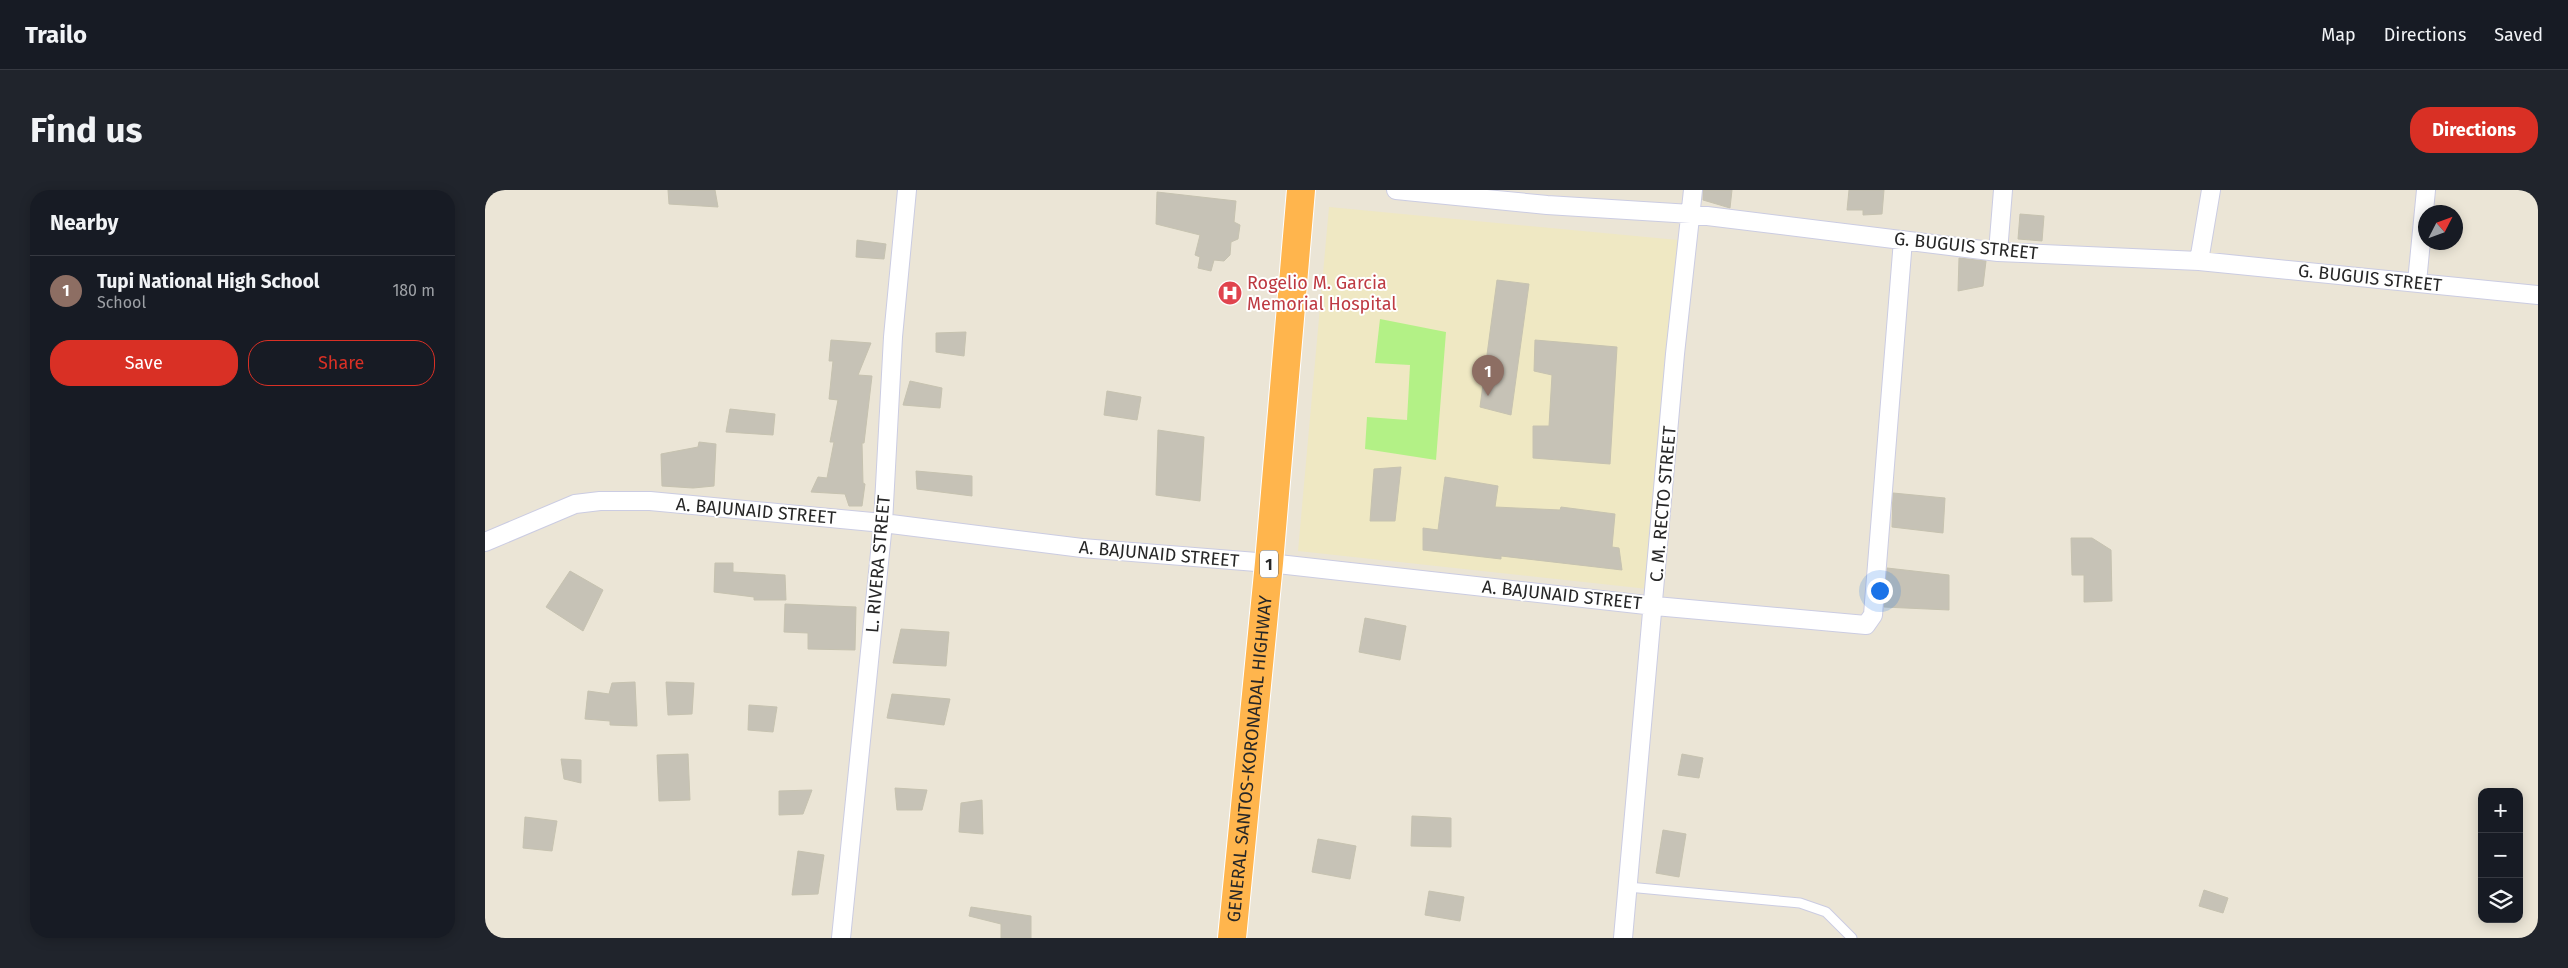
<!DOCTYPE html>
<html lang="en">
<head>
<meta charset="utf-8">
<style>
  body { margin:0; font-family:"Fira Sans",sans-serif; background:#20242c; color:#f1f3f6 }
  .controls { position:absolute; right:15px; bottom:15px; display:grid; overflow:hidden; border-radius:10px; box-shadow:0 2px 12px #0003 }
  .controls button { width:45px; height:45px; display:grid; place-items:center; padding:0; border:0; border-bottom:1px solid #363941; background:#171b24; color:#f1f3f6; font:25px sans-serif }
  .compass { position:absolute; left:1933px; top:15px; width:45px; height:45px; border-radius:50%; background:#171b24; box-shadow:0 2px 12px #0003; rotate:48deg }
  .you { position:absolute; left:1394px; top:400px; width:18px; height:18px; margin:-12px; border:4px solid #fff; border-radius:50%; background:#1a73e8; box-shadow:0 0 0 8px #1a73e833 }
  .badge { display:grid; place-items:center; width:32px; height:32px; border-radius:50%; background:#d93025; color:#fff; font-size:16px; font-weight:700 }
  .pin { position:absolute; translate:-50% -41px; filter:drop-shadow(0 1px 2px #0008) }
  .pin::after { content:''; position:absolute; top:26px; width:18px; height:15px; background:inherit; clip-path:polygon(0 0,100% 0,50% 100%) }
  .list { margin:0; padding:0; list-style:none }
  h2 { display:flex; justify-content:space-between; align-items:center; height:65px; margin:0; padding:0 20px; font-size:21px }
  h2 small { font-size:16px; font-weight:400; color:#9ea1a6 }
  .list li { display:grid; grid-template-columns:32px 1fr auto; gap:15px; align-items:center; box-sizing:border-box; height:70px; padding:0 20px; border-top:1px solid #363941 }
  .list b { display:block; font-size:19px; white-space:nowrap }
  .list p { margin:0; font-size:16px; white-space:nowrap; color:#9ea1a6 }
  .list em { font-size:16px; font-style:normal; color:#9ea1a6 }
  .actions { display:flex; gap:10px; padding:15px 20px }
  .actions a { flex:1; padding:11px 0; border:1px solid #d93025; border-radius:20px; text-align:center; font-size:18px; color:#d93025 }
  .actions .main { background:#d93025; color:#fff }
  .icon { flex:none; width:28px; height:28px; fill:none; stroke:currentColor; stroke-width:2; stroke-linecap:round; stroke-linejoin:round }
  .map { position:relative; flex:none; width:2053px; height:748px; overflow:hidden; border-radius:20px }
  header { display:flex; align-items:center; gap:30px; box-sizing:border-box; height:70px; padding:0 25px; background:#171b24; border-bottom:1px solid #363941 }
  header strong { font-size:24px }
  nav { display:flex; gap:28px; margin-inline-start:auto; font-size:18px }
  .intro { display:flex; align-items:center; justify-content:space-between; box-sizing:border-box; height:120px; padding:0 30px }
  h1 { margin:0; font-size:35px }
  .button { padding:12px 22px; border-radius:20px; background:#d93025; color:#fff; font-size:18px; font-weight:700 }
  main { display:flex; gap:30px; padding:0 30px }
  aside { flex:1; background:#171b24; border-radius:20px; box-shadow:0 2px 12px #0003 }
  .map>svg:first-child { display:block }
</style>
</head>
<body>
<header>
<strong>Trailo</strong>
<nav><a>Map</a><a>Directions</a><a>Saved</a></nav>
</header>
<div class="intro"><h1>Find us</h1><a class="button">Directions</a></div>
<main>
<aside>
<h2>Nearby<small></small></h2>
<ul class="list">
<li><span class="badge" style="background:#8d6e63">1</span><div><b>Tupi National High School</b><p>School</p></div><em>180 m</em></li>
</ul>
<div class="actions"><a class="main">Save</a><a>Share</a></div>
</aside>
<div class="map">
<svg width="2053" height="748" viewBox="0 0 2053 748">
  <rect width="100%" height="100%" fill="#ebe5d6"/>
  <path fill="#efe8c3" d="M844,17L1193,50L1163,399L813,361Z"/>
  <path fill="#b3f186" d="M895,129L961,142L951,270L880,259L882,227L922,230L925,175L890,173Z"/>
  <path fill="#c6c2b6" stroke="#c6c2b0" d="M183,0H230L233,17L184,14Z
    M1218,0H1247L1245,18L1218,10Z
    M1364,0H1399L1397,24L1378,25V20H1362Z
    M672,2L751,11L749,32L755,35L753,49L746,52L745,65L739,71L729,70L726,81L713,78L715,67L710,65L715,45L671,34Z
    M1535,24L1559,26L1557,51L1533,49Z
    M372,50L401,54L399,69L371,67Z
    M1474,68L1501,71L1498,96L1473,101Z
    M1012,90L1044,94L1026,225L995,217Z
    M481,142L479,166L451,162V143Z
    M346,150L386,153L373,185L387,186L379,253H377L378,293L380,294L377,316H364L360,304L326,302L333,287L342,288L349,252H345L353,210L344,209L348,171H344Z
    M1050,150L1132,157L1125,274L1048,268V236H1064L1067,185L1049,181Z
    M425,191L457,198L455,218L418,215Z
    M622,201L656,207L652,230L619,225Z
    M245,219L290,224L288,245L241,242Z
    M673,240L719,247L715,311L671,305Z
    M214,252L231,254L229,296L208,298L177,296L176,264L213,257Z
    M916,277L910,331H885L889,279Z
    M431,281L487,286V306L432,299Z
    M960,287L1013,296L1010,317L1075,320L1076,317L1130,324L1127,357L1134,358L1137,380L1016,366V369L938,360V338L953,340Z
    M1408,303L1460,308L1458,343L1407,337Z
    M1586,348H1607L1626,360L1627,411L1599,412V385H1587Z
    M230,373H248V382L300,385L301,410H269V407L229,402Z
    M1402,378L1464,385V420L1399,417Z
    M85,381L118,400L98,441L61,417Z
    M300,414L371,417L370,460L323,459V443L299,442Z
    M880,428L921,436L915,470L874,462Z
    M416,439L464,442L461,476L408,473Z
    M150,492L152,536L125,535V531L100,529L103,501L124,504L127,493Z
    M181,492L209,493L207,524L183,525Z
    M407,504L465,509L459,535L402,528Z
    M264,515L292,517L288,542L263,540Z
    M203,564L205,610L174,611L172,565Z
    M1197,564L1218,568L1214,588L1193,585Z
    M76,569L96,570V593L79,589Z
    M410,598L442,600L437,620H412Z
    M327,600L318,624L294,625V601Z
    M497,610L498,644L474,642L476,613Z
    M927,626L966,628V657L926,656Z
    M40,627L72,631L67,661L38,658Z
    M1178,640L1201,644L1194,687L1171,683Z
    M833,649L871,656L865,689L827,682Z
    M313,661L339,665L333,704L307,705Z
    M1719,700L1743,708L1738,723L1714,716Z
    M944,701L979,707L975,731L940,725Z
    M486,717L546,726V748H516V734L484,726Z"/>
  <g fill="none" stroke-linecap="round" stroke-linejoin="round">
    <defs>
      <path id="lane" d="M1143,697L1315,713L1341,722L1367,748"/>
      <path id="street" d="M911,0L1062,15L1206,24L1513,62L1714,71L2053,105
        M1513,62L1518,0
        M1714,71L1726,0
        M1932,92L1941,0
        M0,352L90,314L115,311H165L398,333L597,358L784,373L1170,416L1381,435L1388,425L1418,50
        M356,748L398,333L408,147L422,0
        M1138,748L1190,164L1208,0"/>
      <g id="highway">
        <path id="s1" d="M747,748L784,373L816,0"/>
      </g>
    </defs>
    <use href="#lane" stroke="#cbcce2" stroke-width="11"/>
    <use href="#street" stroke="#cbcce2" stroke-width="20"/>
    <use href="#highway" stroke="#fff" stroke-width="30"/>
    <use href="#lane" stroke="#fff" stroke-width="9"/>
    <use href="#street" stroke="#fff" stroke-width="18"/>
    <use href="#highway" stroke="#ffb54d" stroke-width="28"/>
  </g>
  <defs>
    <symbol id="hospital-disc" viewBox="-11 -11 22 22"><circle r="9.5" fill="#e0444e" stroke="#fff"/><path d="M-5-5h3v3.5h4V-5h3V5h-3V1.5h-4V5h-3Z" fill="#fff"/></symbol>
  </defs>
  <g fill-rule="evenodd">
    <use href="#hospital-disc" x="731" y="89" width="28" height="28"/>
  </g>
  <g text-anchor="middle" stroke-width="4" stroke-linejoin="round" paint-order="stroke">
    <rect fill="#fff" stroke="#686868" stroke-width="1" x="775" y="360.5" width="18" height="27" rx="4"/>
    <g font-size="16" font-weight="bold" fill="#272727">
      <text x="784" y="380">1</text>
    </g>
    <g font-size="18" fill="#272727" stroke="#fff">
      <text transform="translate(1481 56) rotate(6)" y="6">G. BUGUIS STREET</text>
      <text transform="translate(1885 88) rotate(6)" y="6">G. BUGUIS STREET</text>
      <text transform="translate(1178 314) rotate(-85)" y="6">C. M. RECTO STREET</text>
      <text transform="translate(271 321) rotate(5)" y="6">A. BAJUNAID STREET</text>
      <text transform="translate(674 364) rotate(5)" y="6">A. BAJUNAID STREET</text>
      <text transform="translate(393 374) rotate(-85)" y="6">L. RIVERA STREET</text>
      <text transform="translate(1077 405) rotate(6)" y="6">A. BAJUNAID STREET</text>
      <text dy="6" stroke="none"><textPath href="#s1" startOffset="180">GENERAL SANTOS-KORONADAL HIGHWAY</textPath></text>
    </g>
    <g font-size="18" fill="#be3a42" stroke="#fff" text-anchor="start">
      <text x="762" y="99">Rogelio M. Garcia<tspan x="762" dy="21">Memorial Hospital</tspan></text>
    </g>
  </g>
</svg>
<div class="controls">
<button>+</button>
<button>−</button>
<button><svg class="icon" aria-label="layers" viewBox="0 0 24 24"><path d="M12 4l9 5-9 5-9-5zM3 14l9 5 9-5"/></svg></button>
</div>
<svg class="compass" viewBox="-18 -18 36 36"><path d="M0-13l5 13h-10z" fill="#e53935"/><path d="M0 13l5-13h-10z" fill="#9ea1a6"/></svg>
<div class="you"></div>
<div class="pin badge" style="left:1003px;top:206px;background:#8d6e63">1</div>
</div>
</main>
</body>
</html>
